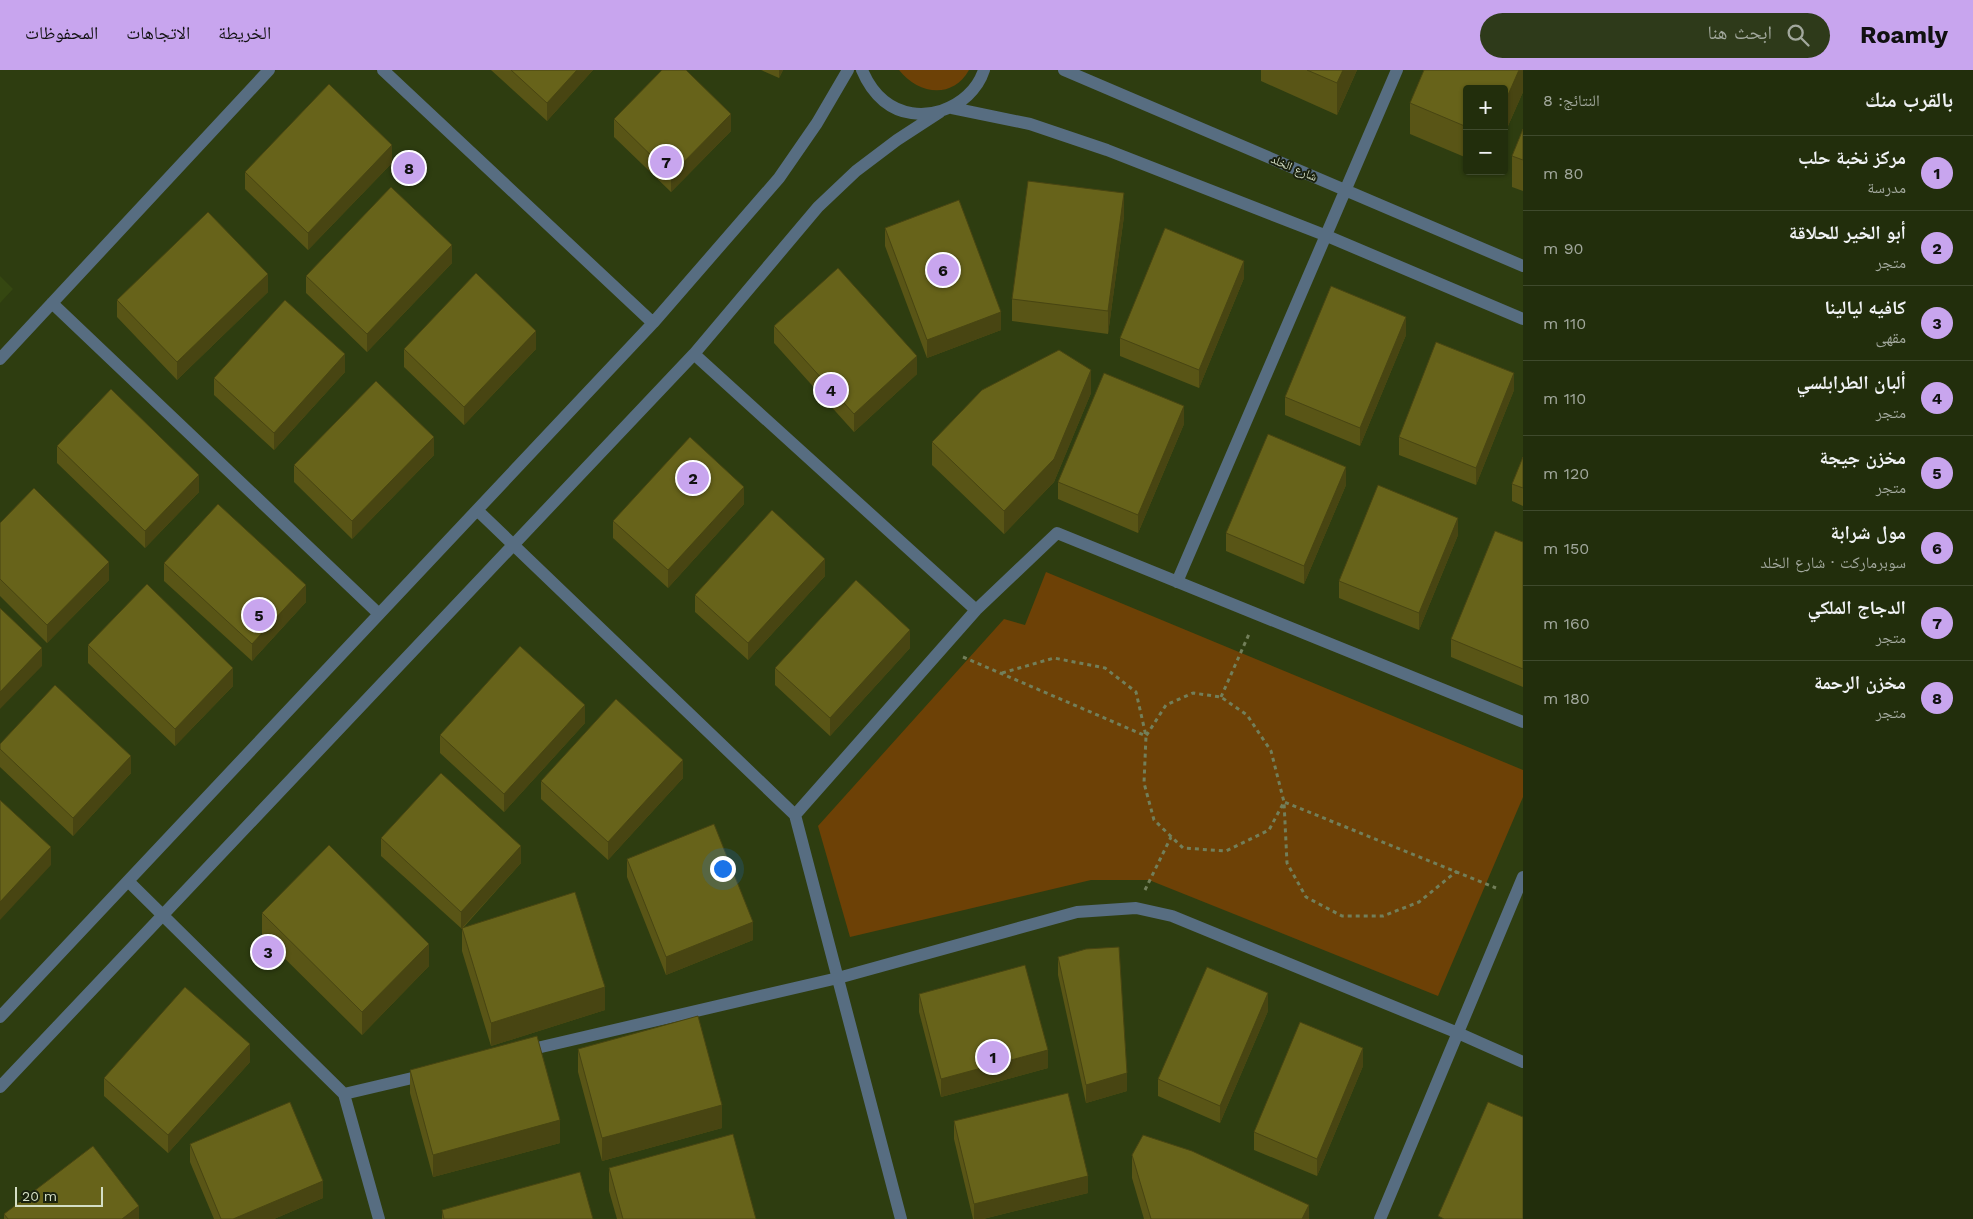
<!DOCTYPE html>
<html lang="ar">
<head>
<meta charset="utf-8">
<style>
  body { margin:0; font-family:"Work Sans","Noto Naskh Arabic",sans-serif; background:#2e3a1a; color:#f1f3f6; direction:rtl }
  .controls { position:absolute; right:15px; top:15px; display:grid; overflow:hidden; border-radius:5px; box-shadow:0 1px 4px #0004 }
  .controls button { width:45px; height:45px; display:grid; place-items:center; padding:0; border:0; border-bottom:1px solid #3f4a2d; background:#222e0c; color:#f1f3f6; font:25px sans-serif }
  .scale { position:absolute; left:15px; bottom:12px; width:88px; box-sizing:border-box; padding-left:5px; border:2px solid #d4dec5; border-top:0; font-size:14px; line-height:18px; white-space:nowrap; color:#d4dec5; -webkit-text-stroke:4px #1a210e; paint-order:stroke }
  .you { position:absolute; left:722px; top:798px; width:18px; height:18px; margin:-12px; border:4px solid #fff; border-radius:50%; background:#1a73e8; box-shadow:0 0 0 8px #1a73e833 }
  .badge { display:grid; place-items:center; width:32px; height:32px; border-radius:50%; background:#c8a5ee; color:#111; font-size:16px; font-weight:700 }
  .pin { position:absolute; translate:-50% -50%; border:2px solid #fff; box-shadow:0 1px 5px #0006 }
  .list { margin:0; padding:0; list-style:none }
  h2 { display:flex; justify-content:space-between; align-items:center; height:65px; margin:0; padding:0 20px; font-size:21px }
  h2 small { font-size:16px; font-weight:400; color:#a2a89d }
  .list li { display:grid; grid-template-columns:32px 1fr auto; gap:15px; align-items:center; box-sizing:border-box; height:75px; padding:0 20px; border-top:1px solid #3f4a2d }
  .list b { display:block; font-size:19px; white-space:nowrap }
  .list p { margin:0; font-size:16px; white-space:nowrap; color:#a2a89d }
  .list em { font-size:16px; font-style:normal; color:#a2a89d }
  .icon { flex:none; width:28px; height:28px; fill:none; stroke:currentColor; stroke-width:2; stroke-linecap:round; stroke-linejoin:round }
  .map { position:relative; flex:none; width:1523px; height:1149px; overflow:hidden; direction:ltr }
  header { display:flex; align-items:center; gap:30px; box-sizing:border-box; height:70px; padding:0 25px; background:#c8a5ee; color:#111 }
  header strong { font-size:24px }
  nav { display:flex; gap:28px; margin-inline-start:auto; font-size:18px }
  .search { width:350px; height:45px; background:#2e3a1a; display:flex; align-items:center; gap:12px; box-sizing:border-box; padding:0 18px; border-radius:28px; color:#a2a89d; font-size:19px }
  main { display:flex }
  aside { flex:1; background:#222e0c }
  .map>svg:first-child { display:block }
</style>
</head>
<body>
<header>
<strong>Roamly</strong>
<div class="search"><svg class="icon" aria-label="search" viewBox="0 0 24 24"><circle cx="10" cy="10" r="6"/><path d="M15 15l6 6"/></svg>ابحث هنا</div>
<nav><a>الخريطة</a><a>الاتجاهات</a><a>المحفوظات</a></nav>
</header>
<main>
<aside>
<h2>بالقرب منك<small>النتائج: 8</small></h2>
<ul class="list">
<li><span class="badge">1</span><div><b>مركز نخبة حلب</b><p>مدرسة</p></div><em>80 m</em></li>
<li><span class="badge">2</span><div><b>أبو الخير للحلاقة</b><p>متجر</p></div><em>90 m</em></li>
<li><span class="badge">3</span><div><b>كافيه ليالينا</b><p>مقهى</p></div><em>110 m</em></li>
<li><span class="badge">4</span><div><b>ألبان الطرابلسي</b><p>متجر</p></div><em>110 m</em></li>
<li><span class="badge">5</span><div><b>مخزن جيجة</b><p>متجر</p></div><em>120 m</em></li>
<li><span class="badge">6</span><div><b>مول شرابة</b><p>سوبرماركت · شارع الخلد</p></div><em>150 m</em></li>
<li><span class="badge">7</span><div><b>الدجاج الملكي</b><p>متجر</p></div><em>160 m</em></li>
<li><span class="badge">8</span><div><b>مخزن الرحمة</b><p>متجر</p></div><em>180 m</em></li>
</ul>
</aside>
<div class="map">
<svg width="1523" height="1149" viewBox="0 0 1523 1149">
  <rect width="100%" height="100%" fill="#2e3d10"/>
  <path fill="#354711" d="M0,206L13,219L0,233Z"/>
  <path fill="#6d4106" d="M899,0H969C952,30 918,24 899,0Z
    M1046,502L1523,700V727L1438,926L1149,810H1091L850,867L818,756L1004,549L1025,555Z"/>
  <g fill="none" stroke-linecap="round" stroke-linejoin="round">
    <path stroke="#727f5a" stroke-width="3" stroke-dasharray="4 4" stroke-linecap="butt" d="M963,587L1146,666L1166,635L1193,623L1221,627L1247,645L1271,681L1284,732L1287,793L1306,827L1342,846H1383L1419,832L1457,801
      M1002,603L1054,588L1105,598L1136,622L1146,666L1144,713L1154,750L1183,778L1226,781L1269,760L1284,732L1496,818
      M1221,627L1249,564
      M1145,820L1171,767"/>
    <path stroke="#576d81" stroke-width="12" d="M383,0L653,253
      M862,0C867,12 873,22 884,31C917,58 971,40 984,0
      M1064,0L1523,196
      M952,38L1030,54L1107,80L1327,166L1523,249
      M52,233L379,544
      M694,284L976,540
      M0,289L269,0
      M477,440L795,745L901,1149
      M1177,512L1397,0
      M795,745L976,540L1057,463L1523,652
      M128,811L344,1024L379,1149
      M0,947L653,253L779,108L817,53L848,0
      M524,981L838,908L1077,842L1136,838L1172,846L1458,963L1523,992
      M0,1017L694,284L818,137L856,101L897,70L940,42
      M344,1024L425,1005
      M1380,1149L1523,807"/>
  </g>
  <path fill="#595516" d="M491,0H593L547,51Z
    M761,0H783L779,8Z
    M1261,0H1357L1337,45L1261,11Z
    M1424,0H1523V22L1504,65V19H1467V88L1410,64V33Z
    M614,49L731,61L671,122L614,67Z
    M1523,59V121L1512,117V86Z
    M392,93L308,180L245,119V102Z
    M1124,146L1108,264L1012,251V229Z
    M885,158L1001,260L927,288L885,176Z
    M452,193L367,282L306,223V206Z
    M1244,208L1199,318L1120,286V268Z
    M268,222L177,310L117,247V230Z
    M774,256L917,304L854,362L774,273Z
    M1406,265L1360,376L1285,345V327Z
    M404,279H536L464,355L404,297Z
    M345,302L274,380L214,325V308Z
    M1514,320L1476,415L1399,385V367Z
    M1091,323L1054,412L1004,464L932,395V372Z
    M1184,354L1138,463L1058,429V412Z
    M57,376L199,422L145,478L57,393Z
    M434,385L352,469L294,412V395Z
    M1523,387V436L1512,431V414Z
    M1346,415L1304,514L1226,481V463Z
    M744,434L668,518L613,468V451Z
    M0,453L109,510L47,573L0,526Z
    M1458,465L1419,560L1339,528V511Z
    M1523,472V617L1451,587V569Z
    M164,493L306,532L252,591L164,511Z
    M825,506L748,590L695,542V525Z
    M88,575L233,616L175,676L88,593Z
    M910,578L830,666L775,615V598Z
    M585,653L504,742L440,683V665Z
    M0,674L131,703L73,766L0,697Z
    M683,708L608,790L541,729V711Z
    M381,768L521,793L463,858L605,940L491,976L462,881V859L381,786Z
    M627,789L753,870L666,905L627,807Z
    M262,843L429,896L362,965L262,866Z
    M1058,887L1127,1021L1086,1033L1058,905Z
    M919,924L1048,998L941,1027L919,942Z
    M1268,941L1220,1053L1158,1026V1009Z
    M578,979L722,1058L602,1091L578,1002Z
    M250,992L168,1083L104,1026V1008Z
    M1363,996L1317,1106L1254,1080V1062Z
    M410,1000L560,1073L433,1107L410,1023Z
    M954,1051L1088,1123L983,1149H973L954,1069Z
    M190,1074L323,1128L274,1149H214L190,1092Z
    M1132,1085L1309,1149H1144L1132,1108Z
    M609,1098L756,1149H617L609,1121Z
    M442,1140L593,1149H442Z
    M4,1144L139,1149H4Z"/>
  <path fill="#484512" d="M577,0H593L547,51V33Z
    M779,0H783L779,8Z
    M1343,0H1357L1337,45V13Z
    M1519,0H1523V22L1504,65V34Z
    M731,44V61L671,122V105Z
    M392,75V93L308,180V163Z
    M1124,123V146L1108,264V241Z
    M452,175V193L367,282V264Z
    M1244,191V208L1199,318V300Z
    M268,204V222L177,310V292Z
    M1001,242V260L927,288V270Z
    M1406,247V265L1360,376V358Z
    M536,261V279L464,355V337Z
    M345,284V302L274,380V363Z
    M917,286V304L854,362V344Z
    M1091,300V323L1054,412L1004,464V441Z
    M1514,303V320L1476,415V398Z
    M1184,336V354L1138,463V445Z
    M434,367V385L352,469V451Z
    M1346,397V415L1304,514V496Z
    M199,405V422L145,478V461Z
    M744,417V434L668,518V500Z
    M1458,448V465L1419,560V543Z
    M825,489V506L748,590V573Z
    M109,492V510L47,573V555Z
    M306,515V532L252,591V574Z
    M910,560V578L830,666V648Z
    M42,578V596L0,639V622Z
    M233,598V616L175,676V659Z
    M585,635V653L504,742V724Z
    M131,686V703L73,766V748Z
    M683,690V708L608,790V772Z
    M521,776V793L461,859V842Z
    M51,777V795L0,850V832Z
    M753,852V870L666,905V887Z
    M429,874V896L362,965V942Z
    M605,917V940L491,976V953Z
    M1268,923V941L1220,1053V1036Z
    M250,974V992L168,1083V1065Z
    M1363,978V996L1317,1106V1089Z
    M1048,980V998L941,1027V1009Z
    M1127,1003V1021L1086,1033V1015Z
    M722,1035V1058L602,1091V1068Z
    M560,1050V1073L433,1107V1085Z
    M1088,1106V1123L983,1149H974V1134Z
    M323,1111V1128L274,1149H233Z
    M1309,1135V1149H1302Z
    M139,1136V1149H122Z"/>
  <path fill="#67631a" stroke="#484512" d="M511,0H577L547,33Z
    M662,0H686L731,44L671,105L614,49Z
    M1307,0H1343L1337,13Z
    M1424,0H1519L1504,34V19H1467V57L1410,33Z
    M329,14L392,75L308,163L245,102Z
    M1523,59V90L1512,86Z
    M1028,111L1124,123L1108,241L1012,229Z
    M391,117L452,175L367,264L306,206Z
    M959,130L1001,242L927,270L885,158Z
    M208,142L268,204L177,292L117,230Z
    M1165,158L1244,191L1199,300L1120,268Z
    M838,198L917,286L854,344L774,256Z
    M476,203L536,261L464,337L404,279Z
    M1331,216L1406,247L1360,358L1285,327Z
    M285,230L345,284L274,363L214,308Z
    M1436,272L1514,303L1476,398L1399,367Z
    M1059,280L1091,300L1054,389L1004,441L932,372L982,320Z
    M1104,303L1184,336L1138,445L1058,412Z
    M376,311L434,367L352,451L294,395Z
    M111,319L199,405L145,461L57,376Z
    M1268,364L1346,397L1304,496L1226,463Z
    M690,367L744,417L668,500L613,451Z
    M1523,387V418L1512,414Z
    M1378,415L1458,448L1419,543L1339,511Z
    M34,418L109,492L47,555L0,509V453Z
    M218,434L306,515L252,574L164,493Z
    M772,440L825,489L748,573L695,525Z
    M1495,461L1523,472V599L1451,569Z
    M856,510L910,560L830,648L775,598Z
    M147,514L233,598L175,659L88,575Z
    M0,538L42,578L0,622Z
    M520,576L585,635L504,724L440,665Z
    M55,615L131,686L73,748L0,679V674Z
    M616,629L683,690L608,772L541,711Z
    M441,703L521,776L461,842L381,768Z
    M0,730L51,777L0,832Z
    M714,754L753,852L666,887L627,789Z
    M329,775L429,874L362,942L262,843Z
    M575,822L605,917L491,953L462,858Z
    M1119,877L1127,1003L1086,1015L1058,887L1086,879Z
    M1025,895L1048,980L941,1009L919,924Z
    M1207,897L1268,923L1220,1036L1158,1009Z
    M185,917L250,974L168,1065L104,1008Z
    M698,946L722,1035L602,1068L578,979Z
    M1300,952L1363,978L1317,1089L1254,1062Z
    M537,966L560,1050L433,1085L410,1000Z
    M1068,1023L1088,1106L974,1134L954,1051Z
    M290,1032L323,1111L233,1149H221L190,1074Z
    M1488,1032L1523,1047V1149H1444L1438,1146Z
    M733,1064L756,1149H623L609,1098Z
    M1143,1065L1192,1081L1309,1135L1302,1149H1151L1132,1085Z
    M93,1076L139,1136L122,1149H8L4,1144Z
    M580,1102L593,1149H444L442,1140Z"/>
  <g text-anchor="middle" stroke-width="4" stroke-linejoin="round" paint-order="stroke">
    <g font-size="12" fill="#d4dec5" stroke="#1a210e">
      <text transform="translate(1294 98) rotate(23)" y="4">شارع الخلد</text>
    </g>
  </g>
</svg>
<div class="controls">
<button>+</button>
<button>−</button>
</div>
<div class="scale">20 m</div>
<div class="you"></div>
<div class="pin badge" style="left:993px;top:987px">1</div>
<div class="pin badge" style="left:693px;top:408px">2</div>
<div class="pin badge" style="left:268px;top:882px">3</div>
<div class="pin badge" style="left:831px;top:320px">4</div>
<div class="pin badge" style="left:259px;top:545px">5</div>
<div class="pin badge" style="left:943px;top:200px">6</div>
<div class="pin badge" style="left:666px;top:92px">7</div>
<div class="pin badge" style="left:409px;top:98px">8</div>
</div>
</main>
</body>
</html>
